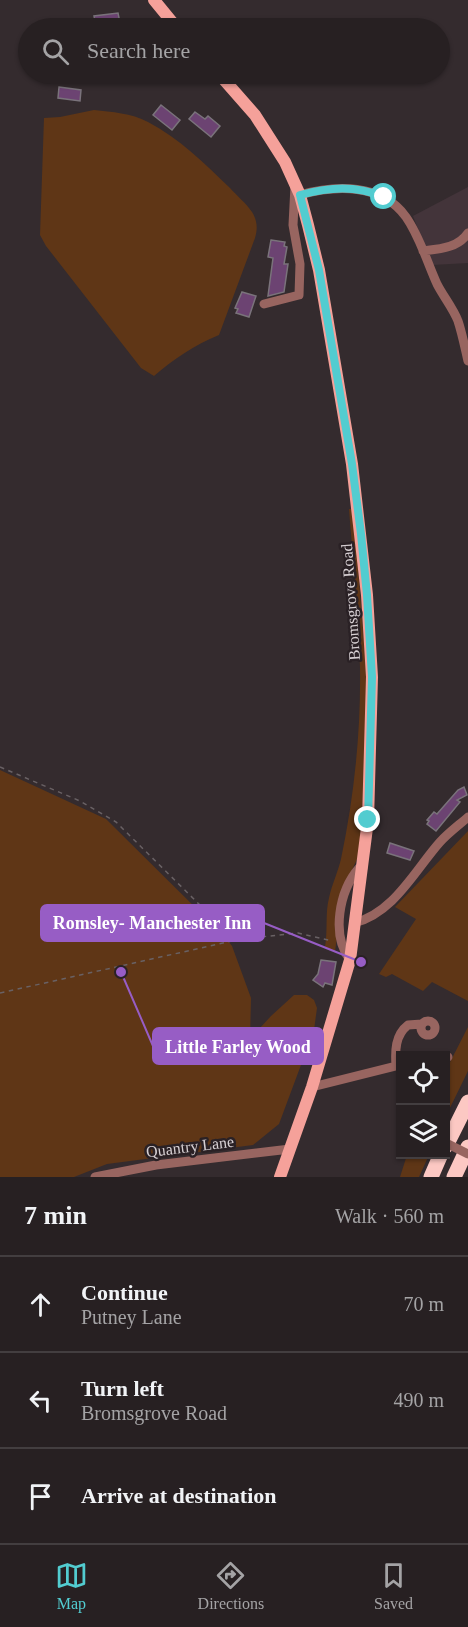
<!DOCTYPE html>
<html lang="en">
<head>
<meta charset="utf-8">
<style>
  body { margin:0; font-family:"Times New Roman",serif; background:#332d2f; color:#f1f3f6 }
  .controls { position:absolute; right:18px; bottom:18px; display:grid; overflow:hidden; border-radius:0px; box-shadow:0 2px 4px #0004 }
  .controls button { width:54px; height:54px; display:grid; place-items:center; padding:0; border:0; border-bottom:2px solid #433e40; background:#272022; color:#f1f3f6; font:30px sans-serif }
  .stop { position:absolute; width:18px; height:18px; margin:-14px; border:4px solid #52ccd0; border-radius:50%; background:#fff }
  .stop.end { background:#52ccd0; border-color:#fff; box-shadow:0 2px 6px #0008 }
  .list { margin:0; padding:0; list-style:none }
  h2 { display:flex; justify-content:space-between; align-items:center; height:78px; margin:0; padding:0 24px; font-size:26px }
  h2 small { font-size:20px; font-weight:400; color:#a4a3a5 }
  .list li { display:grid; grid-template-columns:39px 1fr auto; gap:18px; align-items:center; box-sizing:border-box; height:96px; padding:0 24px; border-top:2px solid #433e40 }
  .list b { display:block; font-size:22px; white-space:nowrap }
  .list p { margin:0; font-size:20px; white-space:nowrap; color:#a4a3a5 }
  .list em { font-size:20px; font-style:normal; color:#a4a3a5 }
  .icon { flex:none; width:33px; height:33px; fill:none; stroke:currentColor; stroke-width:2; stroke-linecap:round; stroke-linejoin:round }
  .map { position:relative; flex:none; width:468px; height:1177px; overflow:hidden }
  .search { position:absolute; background:#272022; box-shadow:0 2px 4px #0004; left:18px; right:18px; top:18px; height:66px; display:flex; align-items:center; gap:15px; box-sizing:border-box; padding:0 21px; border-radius:33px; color:#a4a3a5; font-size:22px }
  .sheet { height:366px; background:#272022 }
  nav { display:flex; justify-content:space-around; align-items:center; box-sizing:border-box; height:84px; border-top:2px solid #433e40; background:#272022; font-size:16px; color:#a4a3a5 }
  nav a { display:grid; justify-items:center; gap:3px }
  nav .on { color:#52ccd0 }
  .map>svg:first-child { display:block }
</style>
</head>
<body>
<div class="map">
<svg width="468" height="1177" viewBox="0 0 468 1177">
  <rect width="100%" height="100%" fill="#342b2e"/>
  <path fill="#43343a" d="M468,187V263L432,265L413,216Z"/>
  <path fill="#5f3616" d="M94,110C112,112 131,113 148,122C179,138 205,164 230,188C237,196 246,203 252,212C257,220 258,228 255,238L219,335C194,345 174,359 154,376L141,368L46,246L40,235L44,118L60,117Z
    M349,509H353L367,676L364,780L359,855L338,900L337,938L335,951L325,947C328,930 325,913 329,898C332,884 338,872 341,859C354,797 361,732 360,668C359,615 353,562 349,509Z
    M0,770L106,819L225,937L232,946L251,998L250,1039L271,1016L294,995H307L314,1000L317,1008L314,1030L279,1124L253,1145L107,1164L74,1177H0Z
    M468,831V1001L432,982L423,991L392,974L386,977L379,974L416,919L395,907Z
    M468,1027V1071L446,1116V1070Z
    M407,1155H429L419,1177H400Z"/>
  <path fill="#6c4372" stroke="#7a737b" stroke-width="1.5" d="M118,13L120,23L96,27L94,16Z
    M59,87L81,90L80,101L58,98Z
    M161,105L180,120L172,130L153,115Z
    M195,112L205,119L208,116L220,126L211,137L189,119Z
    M271,240L285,242L284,246L287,247L284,264H288L284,292L268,296L273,258L268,257Z
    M242,292L256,296L249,317L236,313L238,309L235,308Z
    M464,787L467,795L457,800L460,802L436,831L427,824L429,821L427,820L434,812L437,814L458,790Z
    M390,843L414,851L410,860L387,853Z
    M321,960L336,962L332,985L325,983L323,987L313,980L318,974Z"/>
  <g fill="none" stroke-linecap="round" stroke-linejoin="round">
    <path stroke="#696164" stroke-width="1.5" stroke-dasharray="4.5 4.5" stroke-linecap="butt" d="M0,767L80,801L116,822L214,919L232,940L298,933L332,941
      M0,993L232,941"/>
    <path stroke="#986560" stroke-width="9" d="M300,195C335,185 382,183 406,217C420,237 427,262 437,284C443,296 453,308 458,321C462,333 465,348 468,361
      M423,251C440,249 458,248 468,233
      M264,304L299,295L300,264L293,225L295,186
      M354,923C394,913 415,870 440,842C448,833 459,825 468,817
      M350,960C331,935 339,891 359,868H363
      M421 1028a7 7 0 1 1 14 0a7 7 0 1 1-14 0Z
      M446,1057H448
      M396,1066C395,1051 395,1035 408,1025L422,1024
      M312,1087L400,1065
      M95,1177L156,1165L290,1149"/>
    <path stroke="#f5a19a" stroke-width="12" d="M154,0L177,28
      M219,74L255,115L285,162L300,195L308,225L319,270L352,464L367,595L372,677L368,820L350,960L312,1087L280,1177"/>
    <path stroke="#fcc8c3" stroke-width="15" d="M446,1146L468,1102
      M431,1177L441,1154
      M454,1177L468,1147"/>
    <path stroke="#986560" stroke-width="9" d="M446,1143L468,1154"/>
  </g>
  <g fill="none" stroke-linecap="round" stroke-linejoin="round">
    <path stroke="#52ccd0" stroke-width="8" d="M368,820L372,677L367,595L361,534L352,464L319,270L300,195C330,187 355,185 384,197"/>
  </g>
  <g text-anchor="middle" stroke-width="5" stroke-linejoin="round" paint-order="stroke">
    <g font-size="16" fill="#d7d0d3" stroke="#2a2125">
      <text transform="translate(350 602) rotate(-94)" y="6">Bromsgrove Road</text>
      <text transform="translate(190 1146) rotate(-7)" y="6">Quantry Lane</text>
    </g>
  </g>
  <path fill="none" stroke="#975dc5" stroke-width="2" d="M361 962L264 923M121 972L153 1046"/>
  <g fill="#975dc5" stroke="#2a2125" stroke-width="2">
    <circle cx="361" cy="962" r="6"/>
    <circle cx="121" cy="972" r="6"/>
  </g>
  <g fill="#975dc5" stroke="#975dc5" stroke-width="2">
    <rect x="41" y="905" width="223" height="36" rx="6"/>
    <rect x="153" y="1028" width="170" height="36" rx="6"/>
  </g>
  <g font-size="18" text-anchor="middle" font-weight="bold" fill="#fff">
    <text x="152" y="929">Romsley- Manchester Inn</text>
    <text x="238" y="1053">Little Farley Wood</text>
  </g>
</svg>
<div class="controls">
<button><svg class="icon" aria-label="locate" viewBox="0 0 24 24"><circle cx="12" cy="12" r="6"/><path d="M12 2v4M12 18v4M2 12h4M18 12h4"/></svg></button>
<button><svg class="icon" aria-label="layers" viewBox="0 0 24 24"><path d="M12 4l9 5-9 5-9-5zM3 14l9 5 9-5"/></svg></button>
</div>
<div class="stop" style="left:384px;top:197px"></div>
<div class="stop end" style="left:368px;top:820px"></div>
<div class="search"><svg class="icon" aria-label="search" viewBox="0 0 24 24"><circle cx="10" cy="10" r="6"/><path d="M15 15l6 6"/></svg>Search here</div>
</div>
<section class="sheet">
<h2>7 min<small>Walk · 560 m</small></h2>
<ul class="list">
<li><svg class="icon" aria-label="ahead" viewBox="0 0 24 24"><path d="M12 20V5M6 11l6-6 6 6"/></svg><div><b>Continue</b><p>Putney Lane</p></div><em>70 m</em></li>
<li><svg class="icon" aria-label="left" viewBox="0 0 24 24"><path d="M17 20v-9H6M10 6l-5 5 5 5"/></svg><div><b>Turn left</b><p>Bromsgrove Road</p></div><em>490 m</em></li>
<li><svg class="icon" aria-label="arrive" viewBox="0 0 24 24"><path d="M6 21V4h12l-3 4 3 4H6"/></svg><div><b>Arrive at destination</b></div></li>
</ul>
</section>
<nav>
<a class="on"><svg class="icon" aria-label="map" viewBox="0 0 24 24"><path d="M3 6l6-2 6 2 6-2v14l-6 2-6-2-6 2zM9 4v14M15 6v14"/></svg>Map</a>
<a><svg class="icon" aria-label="directions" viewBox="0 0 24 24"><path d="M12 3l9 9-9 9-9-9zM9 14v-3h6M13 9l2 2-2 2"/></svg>Directions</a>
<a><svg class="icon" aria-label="saved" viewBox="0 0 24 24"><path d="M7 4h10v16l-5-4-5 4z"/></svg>Saved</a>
</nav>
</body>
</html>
